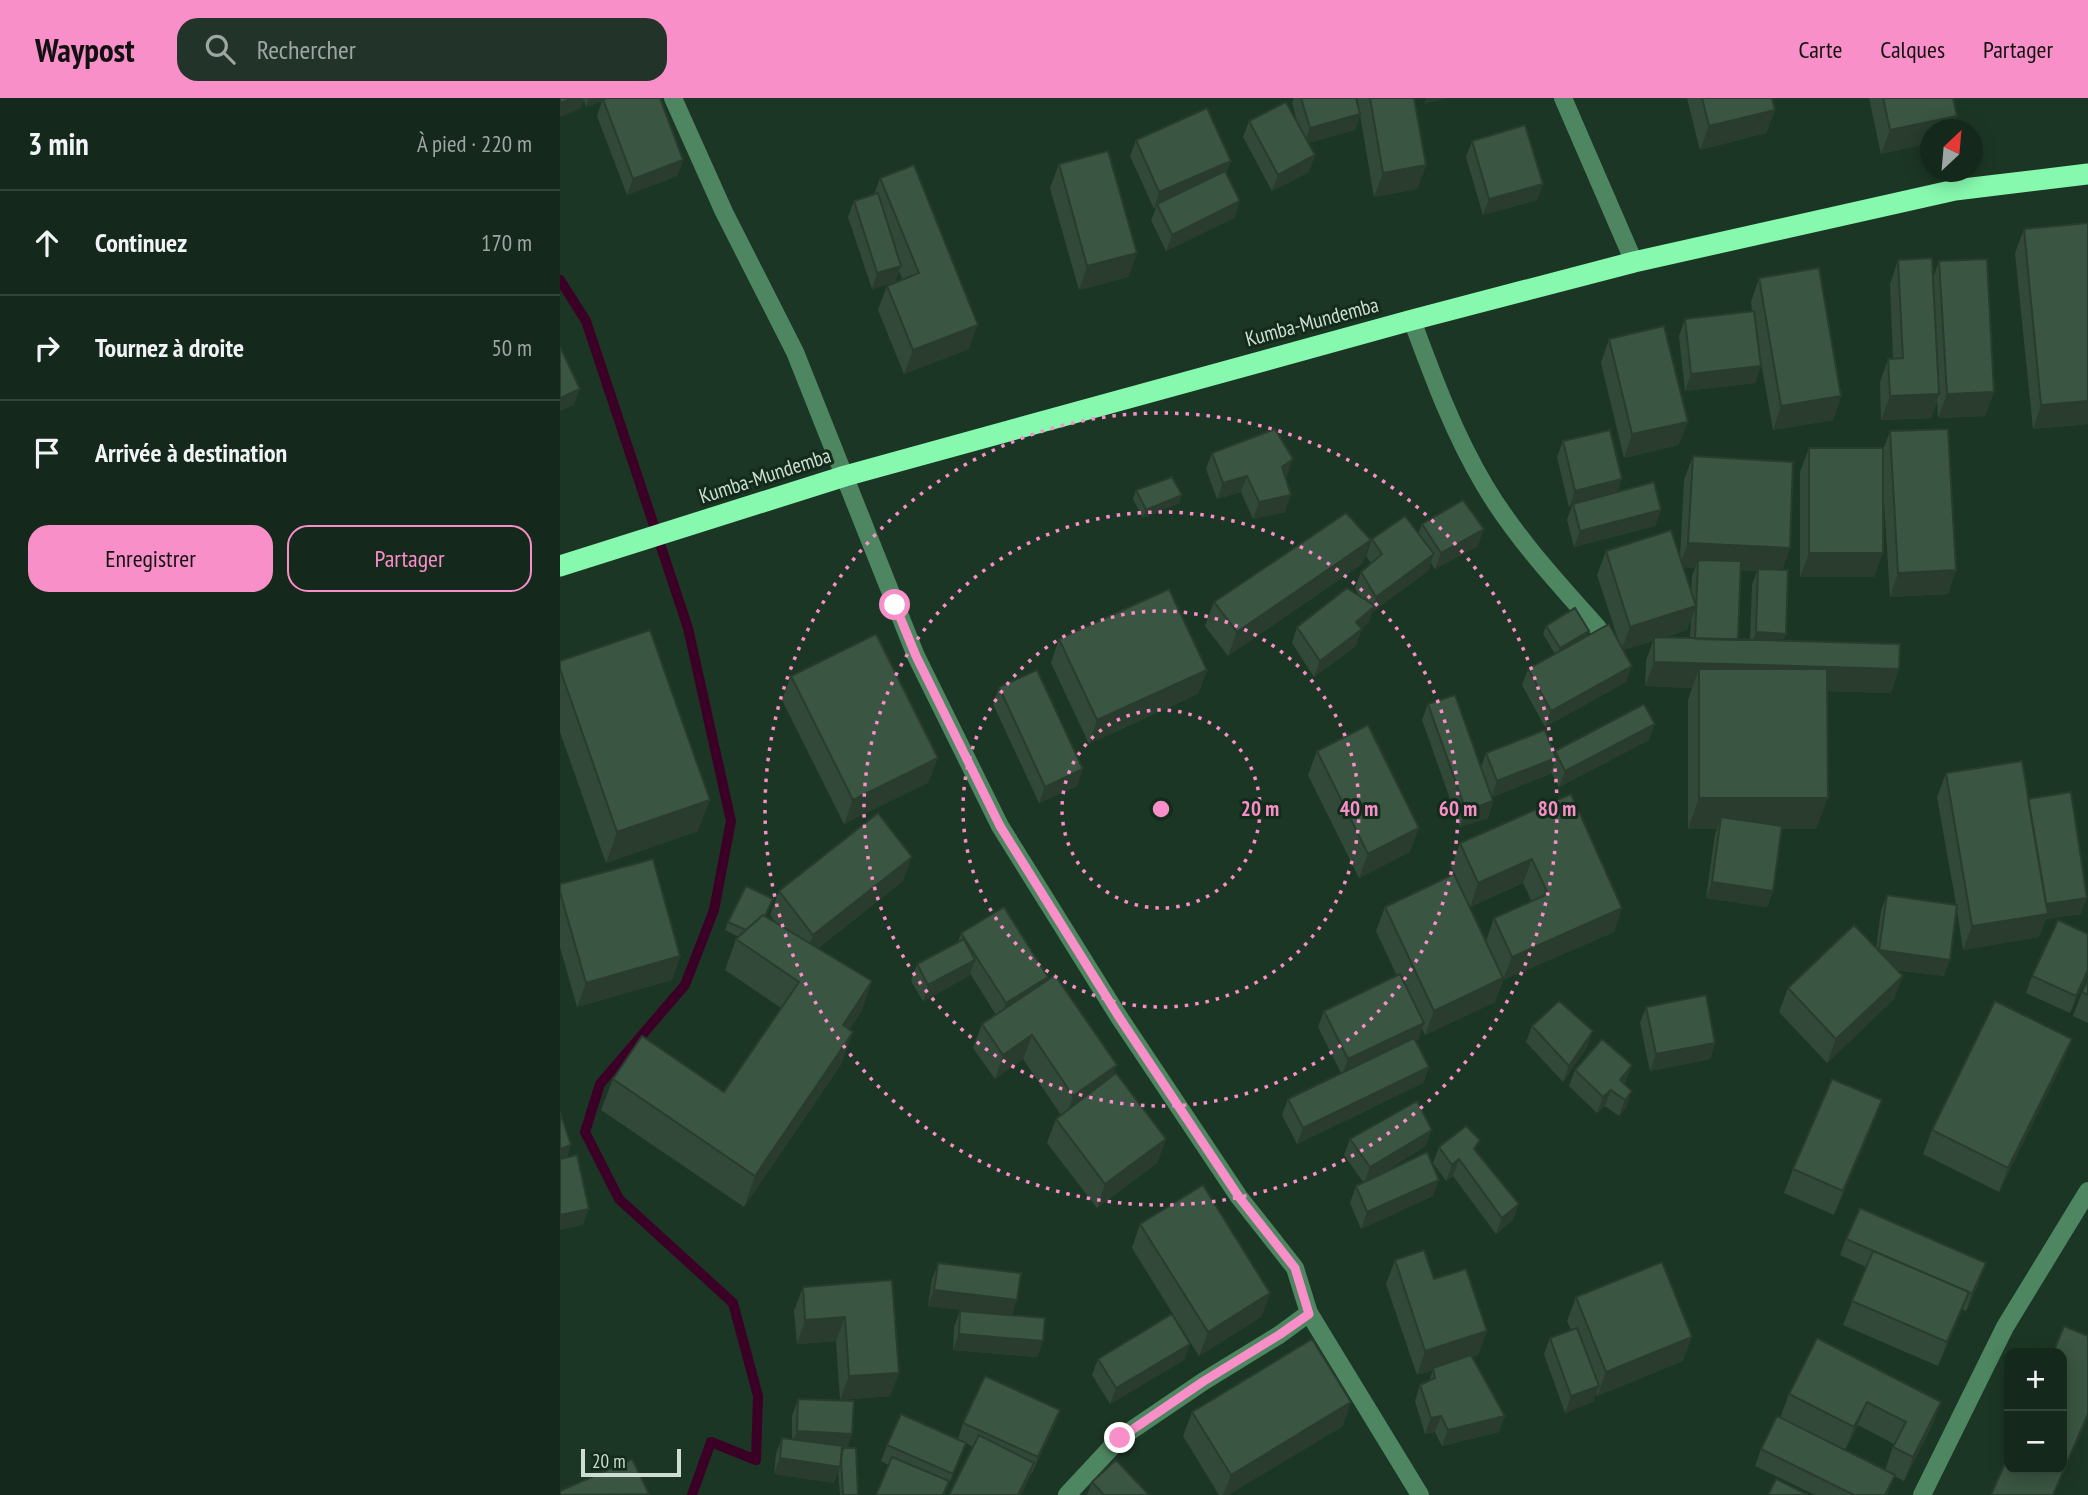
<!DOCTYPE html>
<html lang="fr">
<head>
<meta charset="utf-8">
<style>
  body { margin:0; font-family:"PT Sans Narrow",sans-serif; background:#223429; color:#f1f3f6 }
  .controls { position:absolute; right:21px; bottom:21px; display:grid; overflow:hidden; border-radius:14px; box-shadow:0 4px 18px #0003 }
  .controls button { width:63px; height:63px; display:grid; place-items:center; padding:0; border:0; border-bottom:2px solid #34443b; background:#15281c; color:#f1f3f6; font:35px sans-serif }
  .compass { position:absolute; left:1360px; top:21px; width:63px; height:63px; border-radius:50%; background:#15281c; box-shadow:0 4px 18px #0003; rotate:26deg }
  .scale { position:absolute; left:21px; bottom:18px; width:100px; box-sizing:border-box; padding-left:7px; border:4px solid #ceddd2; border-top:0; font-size:19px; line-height:24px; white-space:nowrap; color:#ceddd2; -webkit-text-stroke:5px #122b1b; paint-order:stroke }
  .stop { position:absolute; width:21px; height:21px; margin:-16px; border:5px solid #f98fc8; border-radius:50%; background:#fff }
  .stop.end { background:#f98fc8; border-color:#fff; box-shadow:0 2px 7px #0008 }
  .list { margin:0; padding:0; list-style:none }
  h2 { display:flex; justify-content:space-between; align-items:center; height:91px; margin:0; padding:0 28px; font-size:30px }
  h2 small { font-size:23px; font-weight:400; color:#9da6a3 }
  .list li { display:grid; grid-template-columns:46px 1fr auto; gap:21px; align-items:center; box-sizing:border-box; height:105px; padding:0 28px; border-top:2px solid #34443b }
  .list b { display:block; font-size:26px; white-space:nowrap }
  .list em { font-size:23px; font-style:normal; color:#9da6a3 }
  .actions { display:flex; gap:14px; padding:21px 28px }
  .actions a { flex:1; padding:16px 0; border:2px solid #f98fc8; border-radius:21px; text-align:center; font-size:24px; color:#f98fc8 }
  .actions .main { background:#f98fc8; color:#111 }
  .icon { flex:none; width:38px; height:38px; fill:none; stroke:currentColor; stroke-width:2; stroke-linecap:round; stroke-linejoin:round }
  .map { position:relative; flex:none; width:1528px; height:1397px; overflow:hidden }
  header { display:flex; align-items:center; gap:42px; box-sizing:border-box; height:98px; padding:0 35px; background:#f98fc8; color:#111 }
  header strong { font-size:33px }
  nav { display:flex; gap:38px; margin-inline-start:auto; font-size:24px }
  .search { width:490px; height:63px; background:#223429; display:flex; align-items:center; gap:18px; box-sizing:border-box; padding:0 24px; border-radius:21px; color:#9da6a3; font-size:26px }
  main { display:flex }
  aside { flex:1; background:#15281c }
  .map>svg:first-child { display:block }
</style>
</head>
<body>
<header>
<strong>Waypost</strong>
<div class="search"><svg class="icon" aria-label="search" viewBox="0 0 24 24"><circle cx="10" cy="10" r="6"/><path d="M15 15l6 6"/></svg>Rechercher</div>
<nav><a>Carte</a><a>Calques</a><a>Partager</a></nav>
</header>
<main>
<aside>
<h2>3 min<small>À pied · 220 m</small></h2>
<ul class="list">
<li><svg class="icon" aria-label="ahead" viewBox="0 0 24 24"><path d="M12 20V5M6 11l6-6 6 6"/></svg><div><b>Continuez</b></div><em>170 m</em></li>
<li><svg class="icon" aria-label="right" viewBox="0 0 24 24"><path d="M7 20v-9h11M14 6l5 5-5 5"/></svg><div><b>Tournez à droite</b></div><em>50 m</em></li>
<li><svg class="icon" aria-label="arrive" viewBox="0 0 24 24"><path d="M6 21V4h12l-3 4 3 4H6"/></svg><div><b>Arrivée à destination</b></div></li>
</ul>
<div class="actions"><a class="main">Enregistrer</a><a>Partager</a></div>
</aside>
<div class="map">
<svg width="1528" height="1397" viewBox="0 0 1528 1397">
  <rect width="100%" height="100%" fill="#1c3625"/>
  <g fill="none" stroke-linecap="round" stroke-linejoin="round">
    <path stroke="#3b0025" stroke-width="10" d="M0,182L26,223L128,530L171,723L154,812L125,887L40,986L25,1034L59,1101L173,1205L198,1298L196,1362L151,1344L132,1397"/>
    <path stroke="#4e8661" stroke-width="18" d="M113,0L164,114L235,254L356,558L440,728L559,919L679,1099L735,1170L749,1215L719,1237L644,1283L560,1340L507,1397
      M1003,0L1074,164
      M852,222C873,279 894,336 925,388C956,440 998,485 1038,530
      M749,1215L860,1397
      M1362,1397L1445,1229L1528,1093"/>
    <path stroke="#87f9af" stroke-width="21" d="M0,468L285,378L852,222L1074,164L1395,92L1528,76"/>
  </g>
  <path fill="#324939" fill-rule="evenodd" d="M0,0H100L123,62L117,78L67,97L37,18L42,3L26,9L24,2L20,11Z
    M734,0H796L799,10L797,0H854L866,67L857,91L814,99L800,17L795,32L748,45L755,57L749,74L712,93L683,39L689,23L738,27L732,5Z
    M1127,0H1212L1215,12L1206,35L1140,52Z
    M1309,0H1393L1397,18L1392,32H1370V45L1321,56Z
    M576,42L666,76L680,103L674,120L606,153L591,122L596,110L594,111L570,58Z
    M912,43L983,86L977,102L923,117L906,59Z
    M499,66L577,155L568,179L519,192L490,90Z
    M320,80L409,251L344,276L318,212L327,188L343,182L339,173L335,184L312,191L288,119L294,103L314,97Z
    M1528,125V326L1473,331L1455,155L1464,131Z
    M1338,162L1373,180L1379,163L1434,294L1425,318L1378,320L1377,303L1371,320L1321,322L1320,284L1328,261L1333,260L1330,186Z
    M1199,180L1281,298L1273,322L1213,332L1198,247L1201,268L1195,285L1125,293L1119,238L1125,221L1192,213L1191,204Z
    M1049,241L1119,347L1064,360L1041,265Z
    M1330,333L1396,472L1388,496L1330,499L1323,387L1314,479H1240V374L1249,350L1323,352Z
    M1003,343L1062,381L1057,394L1101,412L1095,428L1014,449L1007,422L1012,408L1009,409L997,359Z
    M652,355L727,378L725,379V414L693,421L681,394L657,401L646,371Z
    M1133,358L1230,450L1222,472L1226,536L1223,543L1331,595L1267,593L1256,731H1221L1213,793L1207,809L1146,800L1155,736L1157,731H1128V602L1132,590L1085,588L1086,563L1093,543L1063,552L1066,584L985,629L962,587L968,571L995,556L983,536L986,528L1027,538L1059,544L1037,477L1046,453L1120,460L1124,382ZM1123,469L1135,470L1132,478L1131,495ZM1180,472L1197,473L1192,487L1190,542H1178ZM1131,521L1130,540H1102L1127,532Z
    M576,392L622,397L619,405L583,420L573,401Z
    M862,426L918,448L875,471L871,465L868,473L812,514L809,524L801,531L796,548L754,579L732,545L737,529L799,498L795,490L801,474L811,465L806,458L812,441L858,436Z
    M811,442L802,466L668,558L645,528L654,504Z
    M499,541L647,572L638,596L529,646L491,565Z
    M0,563L138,733L46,765L0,634Z
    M231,578L369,684L284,726L222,602Z
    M439,589L517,688L479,705L433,606Z
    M868,606L921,669L926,655H994L995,653L1089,642L999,689L991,674L990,676L932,699L933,703L928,720L900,729L862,622Z
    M757,653L850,754L799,780L748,677Z
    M1386,675L1468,701L1521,816L1486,821L1479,839L1403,852L1397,812L1384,878L1337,872L1334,901L1267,965L1219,914L1228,890L1316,850L1321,813L1327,797L1396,806L1377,699Z
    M1011,696L1054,834L943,882L935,904L865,937L862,930L858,942H856L869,969L863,985L737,1046L722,1017L728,1001L781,975L758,929L764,913L837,878L816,833L825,809L904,796L891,769L900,745ZM963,785L972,804L934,820L926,843L910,809Z
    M343,783L258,850L312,883L301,914L289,931L282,965L184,1109L41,1012L53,981L164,994L221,910L165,872L176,841L179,839L165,832L168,824L210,810L205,819L217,826L210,817L219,793Z
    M0,786L120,858L112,882L17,909L0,849Z
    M401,835L487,882L554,978L606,1041L597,1065L537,1110L487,1045L496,1021L501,1017L463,961L435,981L413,950L422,926L436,917L410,875L409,878L363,903L351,883L357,866L398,844Z
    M1528,876L1510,915L1466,895L1472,878Z
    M1528,881V925L1513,918L1522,894Z
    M1086,909L1155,945L1150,961L1090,973L1080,925Z
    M972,928L1027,949L1003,984L966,944Z
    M1512,941L1503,964L1439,1094L1363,1056L1372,1032Z
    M1015,972L1066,983L1064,986L1066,1010L1059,1018L1045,1008L1037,1015L1009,988Z
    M1313,1026L1274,1117L1224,1095L1233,1071Z
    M790,1041L866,1048L812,1081L873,1098L801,1131L790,1105L796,1088L804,1085L784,1057Z
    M879,1049L916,1054L953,1122L936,1136L893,1078L886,1083L873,1065Z
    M580,1126L710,1195L701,1219L639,1258L572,1150Z
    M1286,1141L1420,1182L1406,1213L1402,1211L1378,1268L1283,1227L1306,1169L1280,1157Z
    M835,1162L874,1181L918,1257L912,1259L939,1334L882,1348L875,1334L865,1336L855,1303L860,1287L869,1283L873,1272L857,1277L826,1186Z
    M378,1165L452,1217L483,1243L477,1259L393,1252L394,1229L400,1213L428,1215L368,1208L372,1181Z
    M332,1182L339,1275L330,1298L280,1302L276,1243L237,1246L234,1213L243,1189Z
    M1016,1199L1123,1263L1037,1298L1036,1295L1033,1304L1005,1315L984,1256L990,1240L1011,1232L1007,1223Z
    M1257,1240L1372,1328L1344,1383L1334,1378L1327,1397H1255L1195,1368L1201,1351L1220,1320L1229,1296ZM1298,1327L1334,1346L1325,1372L1285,1352Z
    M630,1246L624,1262L550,1306L532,1277L538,1261Z
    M238,1301L292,1336L287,1350L298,1397H280L278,1373L274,1385L214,1376L216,1356L222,1340L232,1341V1318Z
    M500,1312L494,1328L472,1375H471L461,1397H389L413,1349L406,1345L384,1397L321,1363L327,1347L398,1341L403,1325Z
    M632,1314L783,1328L668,1397H659L623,1338Z
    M532,1384L589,1397H527Z"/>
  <path fill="#293c2e" d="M13,0H24L20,11L0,19V5Z
    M29,0H51L26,9Z
    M866,0H888L864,6Z
    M1215,12L1206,35L1140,52L1149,28Z
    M800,16L795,32L744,46L750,30Z
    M1397,18L1392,32H1370V45L1321,56L1330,32Z
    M755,57L749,74L712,93L718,77Z
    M123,62L117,78L67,97L73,81Z
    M671,63L665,79L597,106L596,110L594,111L599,94Z
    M866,67L857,91L814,99L823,75Z
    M983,86L977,102L923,117L929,101Z
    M680,103L674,120L606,153L612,137Z
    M577,155L568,179L519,192L527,168Z
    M341,168L335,184L312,191L317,175Z
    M418,227L409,251L344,276L353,252Z
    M1201,268L1195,285L1125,293L1131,276Z
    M20,291L14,307L0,313V300Z
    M1434,294L1425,318L1378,320L1387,296Z
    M1379,296L1371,320L1321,322L1330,298Z
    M1281,298L1273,322L1213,332L1221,308Z
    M1528,303V326L1473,331L1481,307Z
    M1128,324L1119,347L1064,360L1072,336Z
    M733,361L727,378L716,386L722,369Z
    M687,378L681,394L657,401L663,385Z
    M1062,381L1056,397L1013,406L1012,408L1009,409L1015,393Z
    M622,397L619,405L583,420L586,412Z
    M731,397L725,414L693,421L699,404Z
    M1101,412L1095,428L1014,449L1020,433Z
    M924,431L918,448L875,471L881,455Z
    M811,442L802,466L668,558L677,534Z
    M1128,445L1230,450L1221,474L1138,470V462L1135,470L1119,469Z
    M1249,455H1323L1314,479H1240Z
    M874,456L868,473L812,514L809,524L791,539L802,531L796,548L754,579L760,563L796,524L813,510L816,499Z
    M1396,472L1388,496L1330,499L1338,475Z
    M1136,508L1127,532L1094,542V539L1093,543L1061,553L1070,529Z
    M1029,533L1026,541L997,558L1000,550Z
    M1196,534L1226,536L1220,552L1190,551Z
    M1094,564L1339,571L1331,595L1139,590V571L1132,590L1085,588Z
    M1072,568L1066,584L985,629L991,613Z
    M647,572L638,596L529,646L537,622Z
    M1095,626L1089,642L999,689L1005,673Z
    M378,660L369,684L284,726L293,702Z
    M996,660L990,676L931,700L937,683Z
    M523,671L517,688L479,705L485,689Z
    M1139,700H1268L1256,731H1159L1161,719L1157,731H1128Z
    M150,702L138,733L46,765L57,734Z
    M933,703L928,720L900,729L906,713Z
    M859,730L850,754L799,780L808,756Z
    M352,759L343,783L244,860L253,837Z
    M972,761L963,785L910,809L918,785Z
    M1152,784L1213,793L1207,809L1146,800Z
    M1527,800L1521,816L1486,821L1479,839L1403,852L1412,828L1484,806Z
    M1062,810L1054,834L943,882L952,859Z
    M1319,852L1390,862L1384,878L1314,868Z
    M120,858L112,882L17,909L26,885Z
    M415,862L409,878L363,903L368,887Z
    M1528,872V876L1510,915L1516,898Z
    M1343,878L1334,901L1267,965L1276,941Z
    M488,879L482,895L440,922L446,905Z
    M943,880L935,904L865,937L874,913Z
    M312,883L301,914L272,958L283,927Z
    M864,925L858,942L782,978L788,961Z
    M1033,933L1027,949L1003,984L1009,968Z
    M293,934L282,965L184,1109L195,1078Z
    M472,937L463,961L435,981L443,957Z
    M1512,941L1503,964L1439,1094L1448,1070Z
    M1155,945L1150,961L1090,973L1096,956Z
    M557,967L549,991L505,1021L513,998Z
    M1072,967L1066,983L1056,995L1060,982Z
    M869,969L863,985L737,1046L743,1030Z
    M1051,992L1045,1008L1037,1015L1043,999Z
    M1072,993L1066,1010L1059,1018L1065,1002Z
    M1322,1002L1313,1026L1274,1117L1283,1093Z
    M872,1032L866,1048L804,1085L810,1069Z
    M606,1041L597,1065L537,1110L545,1086Z
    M11,1047L6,1063L0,1065V1051Z
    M899,1061L893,1078L886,1083L892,1067Z
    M879,1082L873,1098L801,1131L807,1114Z
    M959,1106L953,1122L936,1136L942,1120Z
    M29,1111L23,1127L0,1132V1117Z
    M1426,1165L1420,1182L1406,1213L1412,1196Z
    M374,1192L457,1202L452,1218L368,1208Z
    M1409,1194L1400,1218L1378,1268L1387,1244Z
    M710,1195L701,1219L639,1258L648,1234Z
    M285,1219L276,1243L237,1246L245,1222Z
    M927,1233L918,1257L857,1277L865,1253Z
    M399,1236L483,1243L477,1259L393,1252Z
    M1132,1239L1123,1263L1037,1298L1046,1274Z
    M630,1246L624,1262L550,1306L556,1290Z
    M339,1275L330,1298L280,1302L289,1278Z
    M1039,1288L1033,1304L1005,1315L1011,1298Z
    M791,1304L783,1328L668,1397H663L671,1377Z
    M1307,1304L1298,1327L1285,1353L1294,1329Z
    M1381,1304L1372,1328L1344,1383L1353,1359Z
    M500,1312L494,1328L472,1375L478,1359Z
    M1528,1316V1320L1494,1397H1493Z
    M881,1318L875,1334L865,1336L871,1320Z
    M945,1318L939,1334L882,1348L888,1332Z
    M237,1333L292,1336L287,1352L231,1350Z
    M406,1345L400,1361L387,1392L393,1376Z
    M220,1360L280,1369L274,1385L214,1376Z
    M474,1365L461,1397H458Z"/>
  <path fill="#3a5542" stroke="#293c2e" stroke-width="2" d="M0,0H13L0,5Z
    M47,0H100L123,62L73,81L43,1Z
    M741,0H796L800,16L750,30Z
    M810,0H854L866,67L823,75Z
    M1142,0H1212L1215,12L1149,28Z
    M1323,0H1393L1397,18L1330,32Z
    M726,4L755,57L718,77L689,23Z
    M647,10L671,63L599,94L576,42Z
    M965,27L983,86L929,101L912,43Z
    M548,53L577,155L527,168L499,66Z
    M354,67L418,227L353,252L327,188L359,175L320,80Z
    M665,73L680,103L612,137L597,106Z
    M318,95L341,168L317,175L294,103Z
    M1528,125V303L1481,307L1464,131Z
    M1372,160L1379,296L1330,298L1328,261L1343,260L1338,162Z
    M1427,161L1434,294L1387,296L1379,163Z
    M1259,170L1281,298L1221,308L1199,180Z
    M1194,213L1201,268L1131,276L1125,221Z
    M1104,228L1128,324L1072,336L1049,241Z
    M0,249L20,291L0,300Z
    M715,331L733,361L722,369L731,397L699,404L687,378L663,385L652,355Z
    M1388,331L1396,472L1338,475L1330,333Z
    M1050,332L1062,381L1015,393L1003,343Z
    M1249,350H1323V455H1249Z
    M1133,358L1233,364L1230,450L1128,445Z
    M612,379L622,397L586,412L576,392Z
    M1094,384L1101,412L1020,433L1013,406Z
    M903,402L924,431L881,455L862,426Z
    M786,415L811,442L677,534L654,504Z
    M845,418L874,456L816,499L801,474L822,456L812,441Z
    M1111,432L1136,508L1070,529L1046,453Z
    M1138,462L1181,463L1178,542L1135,541Z
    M1198,471L1228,472L1226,536L1196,534Z
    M787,490L815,508L796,524L802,531L760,563L737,529Z
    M609,491L647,572L537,622L499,541Z
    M1015,510L1029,533L1000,550L986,528Z
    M1049,526L1072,568L991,613L968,571Z
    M90,532L150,702L57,734L0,571V563Z
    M316,536L378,660L293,702L231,578Z
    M1094,539L1340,546L1339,571L1094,564Z
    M1139,571H1267L1268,700H1139Z
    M477,572L523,671L485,689L439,589Z
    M895,597L933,703L906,713L868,606Z
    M1084,606L1095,626L1005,673L995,653Z
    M808,627L859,730L808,756L757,653Z
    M985,632L996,660L937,683L926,655Z
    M1462,663L1488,816L1412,828L1386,675Z
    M1511,694L1527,800L1486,806L1468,701Z
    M1011,696L1062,810L952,859L934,820L988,796L972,761L918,785L900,745Z
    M318,715L352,759L253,837L219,793Z
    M1161,719L1222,728L1213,793L1152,784Z
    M93,761L120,858L26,885L0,794V786Z
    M894,776L943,880L874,913L825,809Z
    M186,788L213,801L205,818L203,817L186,832L168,824Z
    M1327,797L1397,807L1390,862L1319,852Z
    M444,809L488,879L446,905L401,835Z
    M203,817L312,883L283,927L293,934L195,1078L53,981L82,938L164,994L239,884L176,841Z
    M1498,822L1528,836V872L1516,898L1472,878Z
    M1294,827L1343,878L1276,941L1228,890Z
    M404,841L415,862L368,887L357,866Z
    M840,876L864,925L788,961L764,913Z
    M495,877L557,967L513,998L472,937L443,957L422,926Z
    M1528,881V897L1522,894Z
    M1146,897L1155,945L1096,956L1086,909Z
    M999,903L1033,933L1009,968L972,928Z
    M1435,903L1512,941L1448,1070L1372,1032Z
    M854,940L869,969L743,1030L728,1001Z
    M1042,941L1072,967L1060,982L1072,993L1065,1002L1051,992L1043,999L1015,972Z
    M556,975L606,1041L545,1086L496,1021Z
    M1272,981L1322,1002L1283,1093L1233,1071Z
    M857,1003L872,1032L810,1069L790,1041Z
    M0,1014L11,1047L0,1051Z
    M906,1028L920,1042L914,1051L959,1106L942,1120L899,1061L892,1067L879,1049Z
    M867,1054L879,1082L807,1114L796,1088Z
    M17,1057L29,1111L0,1117V1061Z
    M643,1087L710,1195L648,1234L580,1126Z
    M1300,1110L1426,1165L1412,1196L1408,1195L1409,1194L1286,1141Z
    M864,1152L874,1181L906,1171L927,1233L865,1253L835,1162Z
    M1313,1153L1409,1194L1387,1244L1292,1203Z
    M1102,1164L1132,1239L1046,1274L1016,1199Z
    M378,1165L461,1175L457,1202L374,1192Z
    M332,1182L339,1275L289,1278L285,1219L245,1222L243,1189Z
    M400,1213L485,1220L483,1243L399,1236Z
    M612,1216L630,1246L556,1290L538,1261Z
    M1504,1228L1528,1238V1316L1493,1397H1431L1449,1356V1371H1502V1255H1493Z
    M1017,1230L1039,1288L1011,1298L990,1240Z
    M1257,1240L1381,1304L1353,1359L1333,1349L1346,1324L1307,1304L1294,1329L1229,1296Z
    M752,1241L791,1304L671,1377L632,1314Z
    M911,1257L945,1318L888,1332L881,1318L871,1320L860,1287L875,1280L873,1270Z
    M425,1278L500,1312L478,1359L403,1325Z
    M238,1301L294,1303L292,1336L237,1333Z
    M341,1316L406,1345L393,1376L327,1347Z
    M1217,1318L1335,1377L1325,1397H1294L1201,1351Z
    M419,1337L474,1365L458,1397H389Z
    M222,1340L283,1348L280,1369L220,1360Z
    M282,1350H296L298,1397H283L281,1360Z
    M332,1359L389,1383L383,1397H316Z
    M72,1361L89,1396L0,1397V1393Z
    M556,1362L589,1397H544L532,1384Z
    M1216,1381L1248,1397H1208Z"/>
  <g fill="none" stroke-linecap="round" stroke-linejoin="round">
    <path stroke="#f98fc8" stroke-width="9" d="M335,507L356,558L440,728L559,919L679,1099L735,1170L749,1216L719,1237L644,1283L560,1340"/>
  </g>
  <g fill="none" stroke="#f98fc8" stroke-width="3.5" stroke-dasharray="3.5 7">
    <circle cx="601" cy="711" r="99"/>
    <circle cx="601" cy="711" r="198"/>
    <circle cx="601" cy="711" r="297"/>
    <circle cx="601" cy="711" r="396"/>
  </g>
  <g text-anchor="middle" stroke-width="6" stroke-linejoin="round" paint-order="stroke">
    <g font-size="21" fill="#ceddd2" stroke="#122b1b">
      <text transform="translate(752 224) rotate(-15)" y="7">Kumba-Mundemba</text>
      <text transform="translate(205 378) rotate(-18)" y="7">Kumba-Mundemba</text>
    </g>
  </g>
  <circle cx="601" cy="711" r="10" fill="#f98fc8" stroke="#122b1b" stroke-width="3.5"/>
  <g font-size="21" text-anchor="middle" font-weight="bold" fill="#f98fc8" stroke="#122b1b" stroke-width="6" stroke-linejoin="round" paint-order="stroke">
    <text x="700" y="718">20 m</text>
    <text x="799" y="718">40 m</text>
    <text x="898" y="718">60 m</text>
    <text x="997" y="718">80 m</text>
  </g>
</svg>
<div class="controls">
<button>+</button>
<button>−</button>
</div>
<svg class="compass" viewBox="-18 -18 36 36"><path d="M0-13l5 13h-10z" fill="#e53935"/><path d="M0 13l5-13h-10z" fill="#9da6a3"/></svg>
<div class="scale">20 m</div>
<div class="stop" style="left:335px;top:507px"></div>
<div class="stop end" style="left:560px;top:1340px"></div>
</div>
</main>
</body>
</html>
